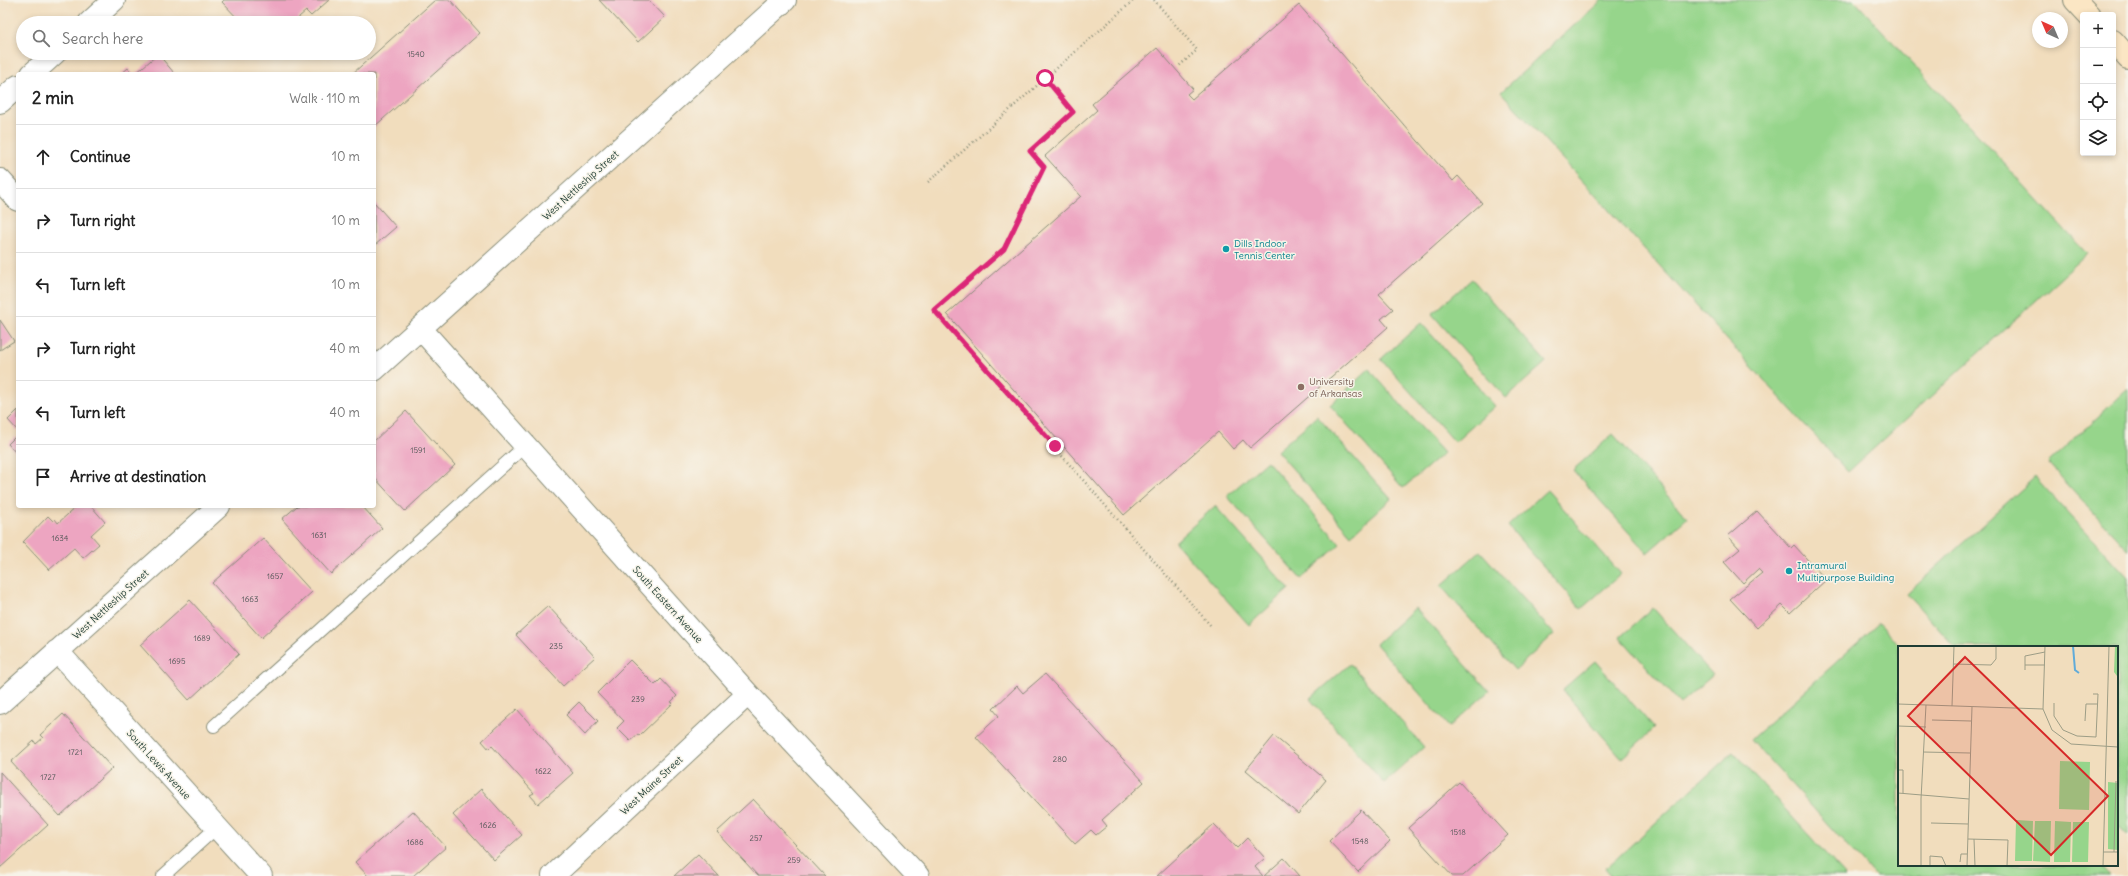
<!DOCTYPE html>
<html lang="en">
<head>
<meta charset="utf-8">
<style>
  body { margin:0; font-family:Delius,sans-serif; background:#f6f6f6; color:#222 }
  .controls { position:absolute; right:12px; top:12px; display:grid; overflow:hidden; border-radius:4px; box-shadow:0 2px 6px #0003 }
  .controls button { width:36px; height:36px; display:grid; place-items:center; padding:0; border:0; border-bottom:1px solid #e0e0e0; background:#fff; color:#222; font:20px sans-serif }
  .compass { position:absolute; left:2032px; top:12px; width:36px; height:36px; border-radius:50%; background:#fff; box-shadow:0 2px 6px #0003; rotate:316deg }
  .stop { position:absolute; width:12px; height:12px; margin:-9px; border:3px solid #db2777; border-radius:50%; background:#fff }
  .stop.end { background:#db2777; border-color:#fff; box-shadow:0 1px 4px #0008 }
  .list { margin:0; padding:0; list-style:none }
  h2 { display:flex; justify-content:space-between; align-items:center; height:52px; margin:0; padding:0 16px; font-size:17px }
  h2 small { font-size:13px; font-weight:400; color:#767676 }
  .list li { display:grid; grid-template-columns:26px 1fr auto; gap:12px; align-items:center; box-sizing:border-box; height:64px; padding:0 16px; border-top:1px solid #e0e0e0 }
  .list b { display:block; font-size:15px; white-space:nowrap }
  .list em { font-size:13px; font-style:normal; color:#767676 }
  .icon { flex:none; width:22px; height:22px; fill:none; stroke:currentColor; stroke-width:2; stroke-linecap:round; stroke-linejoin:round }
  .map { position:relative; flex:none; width:2128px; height:876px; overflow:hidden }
  .search { position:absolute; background:#fff; box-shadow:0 2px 6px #0003; left:16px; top:16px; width:360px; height:44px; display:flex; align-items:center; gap:10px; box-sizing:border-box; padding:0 14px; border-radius:22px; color:#767676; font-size:15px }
  .panel { position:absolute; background:#fff; box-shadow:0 2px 6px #0003; left:16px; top:72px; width:360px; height:436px; border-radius:4px }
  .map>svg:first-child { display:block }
</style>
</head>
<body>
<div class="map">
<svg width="2128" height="876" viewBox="0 0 2128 876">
  <rect width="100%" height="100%" fill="#f7f3e8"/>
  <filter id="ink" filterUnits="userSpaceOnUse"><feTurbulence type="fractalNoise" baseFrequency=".025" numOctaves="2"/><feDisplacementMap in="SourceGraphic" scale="8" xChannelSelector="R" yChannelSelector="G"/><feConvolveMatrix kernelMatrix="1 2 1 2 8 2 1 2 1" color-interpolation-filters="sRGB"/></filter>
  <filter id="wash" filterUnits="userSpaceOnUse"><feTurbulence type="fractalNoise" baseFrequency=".012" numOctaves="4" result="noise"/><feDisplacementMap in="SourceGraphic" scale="16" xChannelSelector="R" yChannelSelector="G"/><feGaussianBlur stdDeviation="0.9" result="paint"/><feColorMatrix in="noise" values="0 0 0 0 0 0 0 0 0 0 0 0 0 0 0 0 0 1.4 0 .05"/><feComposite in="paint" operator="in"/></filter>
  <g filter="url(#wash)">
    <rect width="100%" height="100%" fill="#f1ddbd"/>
    <path fill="#96d58b" stroke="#5a8960" d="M1602,0H1854L2087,254L1848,472L1501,92Z
      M1472,279L1546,362L1506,398L1432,314Z
      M1421,323L1495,406L1455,442L1381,359Z
      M1369,369L1444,453L1403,488L1330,405Z
      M2128,389V550L2048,463Z
      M1317,416L1391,499L1351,535L1277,451Z
      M1613,434L1687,518L1647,553L1573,470Z
      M1267,461L1340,544L1301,579L1227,496Z
      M2035,477L2128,578V836L2117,824V647H1955L1907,594Z
      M1547,490L1621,574L1581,609L1508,526Z
      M1215,506L1289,589L1249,625L1175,542Z
      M1480,551L1554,634L1515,670L1441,586Z
      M1415,608L1489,691L1449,727L1376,644Z
      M1653,608L1713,675L1680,704L1620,637Z
      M1879,623L1901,647H1899V865H2100L2110,876H1875L1751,740Z
      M1595,661L1654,728L1622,758L1562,690Z
      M1350,664L1424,747L1384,783L1310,699Z
      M1733,752L1846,876H1611L1605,869Z"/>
    <g id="blocks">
      <path fill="#eda5c1" d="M224,0H329L311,16L306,11L299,17V23H242L222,2Z
        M435,0H450L480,33L374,127V74H352Z
        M599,0H649L665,17L638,42Z
        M1299,5L1453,181L1458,176L1482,203L1379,294L1393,309L1381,319L1388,327L1250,448L1243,440L1233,449L1218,432L1124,515L947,314L1081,196L1045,156L1097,110L1092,104L1157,48L1193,89L1187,94L1192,99Z
        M158,54L175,74H135Z
        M128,68L133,74H121Z
        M374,202L396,227L374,246Z
        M0,320L14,341L0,350Z
        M18,410V431L8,420Z
        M406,411L455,465L405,511L374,477V441Z
        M15,437L18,441V455L8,444Z
        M77,506H91L105,522L91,535L99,544L83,558L74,548L49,570L23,542L48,516L53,521L55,519L58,523Z
        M297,506H362L382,528L331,574L282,519Z
        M1757,511L1791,548L1794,545L1826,580L1790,613L1782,605L1757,628L1730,599L1762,573L1758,569L1743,583L1724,562L1740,549L1728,536Z
        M263,538L312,592L261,638L212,583Z
        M190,600L239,654L189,700L140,645Z
        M548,606L595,657L563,686L516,635Z
        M630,660L655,685L661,679L677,696L671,702L673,703L639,736L638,734L630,741L617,728L624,721L597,693Z
        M1045,674L1144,782L1102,820L1107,826L1096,835L1091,830L1075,844L976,737L999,716L993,709L1017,686L1023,693Z
        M579,702L598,721L585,735L566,715Z
        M517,709L573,773L538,804L530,795L534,793L492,746L489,749L482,741Z
        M63,714L112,768L60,816L11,762L34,741L36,744L43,738L40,735Z
        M1274,736L1326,780L1298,814L1246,770Z
        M0,772L48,825L0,868Z
        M1459,782L1508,835L1463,876H1452L1408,828Z
        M481,789L522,835L494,860L453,815Z
        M753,799L795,844L825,876H758L717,832Z
        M1361,810L1390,841L1358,872L1329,841Z
        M413,811L446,847L413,876H368L355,862Z
        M1214,824L1237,848L1247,838L1265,858L1255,867L1263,876H1157Z
        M698,854L719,876H674Z
        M1284,858L1300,876H1264Z"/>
    </g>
  </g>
  <g filter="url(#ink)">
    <use href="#blocks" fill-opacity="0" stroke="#888d78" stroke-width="1"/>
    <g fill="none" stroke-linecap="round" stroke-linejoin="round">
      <defs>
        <path id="service" d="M214,726L526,445
          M163,876L217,827"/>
        <path id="minor" d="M89,23L114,0
          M32,74L55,53
          M0,102L18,86
          M0,180L18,200
          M421,329L748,694L918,876
          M374,370L785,0
          M57,651L261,876
          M0,703L219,506
          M553,876L748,694"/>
        <path id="secondary" d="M2075,0L2089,15
          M2113,41L2128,58"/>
      </defs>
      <use href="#service" stroke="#888d78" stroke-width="14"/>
      <use href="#minor" stroke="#888d78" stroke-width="24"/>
      <use href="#secondary" stroke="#888d78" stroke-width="24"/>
      <path stroke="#888d78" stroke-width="2.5" stroke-dasharray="1 3" stroke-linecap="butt" d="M1154,0L1197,50L1178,67
        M1045,78L1073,112L1031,151L1044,167L1004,249L934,310L1211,626
        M928,182L1134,0"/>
      <use href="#service" stroke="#fff" stroke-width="12"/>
      <use href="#minor" stroke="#fff" stroke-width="22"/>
      <use href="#secondary" stroke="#fbe6c4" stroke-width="22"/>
    </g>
  </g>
  <g fill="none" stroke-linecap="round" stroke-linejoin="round" filter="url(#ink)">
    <path stroke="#db2777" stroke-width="5" d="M1045,78L1073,112L1030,151L1044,167L1004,249L934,310L1055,446"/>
  </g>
  <g fill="#0f9aa8" stroke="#f7f3e8" stroke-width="1.5">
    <circle cx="1226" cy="249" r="4"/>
    <circle cx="1789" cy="571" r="4"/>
  </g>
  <circle fill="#8d6e63" stroke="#f7f3e8" stroke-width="1.5" cx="1301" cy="387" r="4"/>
  <g text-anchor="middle" stroke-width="3" stroke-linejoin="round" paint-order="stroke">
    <g font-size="8" fill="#525757">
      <text x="416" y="57">1540</text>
      <text x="418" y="453">1591</text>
      <text x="319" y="538">1631</text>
      <text x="60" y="541">1634</text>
      <text x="275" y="579">1657</text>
      <text x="250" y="602">1663</text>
      <text x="202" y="641">1689</text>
      <text x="556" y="649">235</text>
      <text x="177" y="664">1695</text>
      <text x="638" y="702">239</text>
      <text x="75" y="755">1721</text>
      <text x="1060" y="762">280</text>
      <text x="543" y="774">1622</text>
      <text x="48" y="780">1727</text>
      <text x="488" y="828">1626</text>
      <text x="1458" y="835">1518</text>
      <text x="756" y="841">257</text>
      <text x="1360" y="844">1548</text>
      <text x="415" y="845">1686</text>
      <text x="794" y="863">259</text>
    </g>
    <g font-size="10" fill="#1f3d34" stroke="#f7f3e8">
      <text transform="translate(580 185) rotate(-42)" y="4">West Nettleship Street</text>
      <text transform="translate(110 604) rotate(-42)" y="4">West Nettleship Street</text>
      <text transform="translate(668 604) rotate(48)" y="4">South Eastern Avenue</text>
      <text transform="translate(159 764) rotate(48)" y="4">South Lewis Avenue</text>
      <text transform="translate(651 785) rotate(-43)" y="4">West Maine Street</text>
    </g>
    <g font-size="10" fill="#0d838f" stroke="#f7f3e8" text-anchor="start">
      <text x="1234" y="247">Dills Indoor<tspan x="1234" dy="12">Tennis Center</tspan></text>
      <text x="1797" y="569">Intramural<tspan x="1797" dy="12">Multipurpose Building</tspan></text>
    </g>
    <g font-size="10" fill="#785e54" stroke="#f7f3e8" text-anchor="start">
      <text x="1309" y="385">University<tspan x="1309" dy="12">of Arkansas</tspan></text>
    </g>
  </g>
  <g transform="translate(1898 646)">
    <rect width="220" height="220" fill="#f1ddbd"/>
    <path d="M217,0H220L219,30L216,26ZM162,115L192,116L191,164L161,163ZM210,136L220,137V204L210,203ZM118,174L135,175L134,215H117ZM137,175H153L152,216L135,215ZM157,175L173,176L172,216H156ZM175,176H191L190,216H174Z" fill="#96d58b"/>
    <path fill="none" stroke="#61abd9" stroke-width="2" d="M175,0L177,24L181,27"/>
    <path fill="none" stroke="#9d9d86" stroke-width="1" d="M147,0L145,63L154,84L173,98L220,101M55,18L93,19L98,13V0M127,19H147M127,24V10L147,6M156,57V70L165,84L179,90L198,91L200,48H195M0,58L145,63M54,60L56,0M34,74L73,75M187,75L188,58H199M0,80L28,81M25,106L72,107M0,124H5V147M0,147L71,153M33,177L70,178M70,193L110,194L109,220M76,193L77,220M205,206H220M216,206L218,135M62,216L63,208H69M23,220V153L28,59M32,220V210L44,211L48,220M69,220L74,61M205,220L211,0"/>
    <path fill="#d62828" fill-opacity="0.15" stroke="#d62828" stroke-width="2" d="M67,11L210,150L153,209L10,70Z"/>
    <rect width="220" height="220" fill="none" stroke="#1f3d34" stroke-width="2"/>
  </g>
</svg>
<div class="controls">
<button>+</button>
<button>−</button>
<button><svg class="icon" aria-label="locate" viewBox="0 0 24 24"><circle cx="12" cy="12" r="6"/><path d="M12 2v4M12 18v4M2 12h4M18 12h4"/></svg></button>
<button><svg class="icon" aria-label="layers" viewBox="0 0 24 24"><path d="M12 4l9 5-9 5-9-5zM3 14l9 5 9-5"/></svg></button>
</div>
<svg class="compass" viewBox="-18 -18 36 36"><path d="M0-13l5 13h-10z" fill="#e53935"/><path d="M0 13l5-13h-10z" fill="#767676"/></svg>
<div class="stop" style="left:1045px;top:78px"></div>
<div class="stop end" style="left:1055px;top:446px"></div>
<div class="search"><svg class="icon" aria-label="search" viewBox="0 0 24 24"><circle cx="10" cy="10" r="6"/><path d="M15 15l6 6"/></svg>Search here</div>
<section class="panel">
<h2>2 min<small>Walk · 110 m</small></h2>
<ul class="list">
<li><svg class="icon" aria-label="ahead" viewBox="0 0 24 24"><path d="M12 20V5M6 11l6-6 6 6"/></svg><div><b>Continue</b></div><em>10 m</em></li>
<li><svg class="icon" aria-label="right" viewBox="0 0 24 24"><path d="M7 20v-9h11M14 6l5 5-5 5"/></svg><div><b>Turn right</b></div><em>10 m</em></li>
<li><svg class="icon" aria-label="left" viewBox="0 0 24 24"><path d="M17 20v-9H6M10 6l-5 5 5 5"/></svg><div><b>Turn left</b></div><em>10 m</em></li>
<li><svg class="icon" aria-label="right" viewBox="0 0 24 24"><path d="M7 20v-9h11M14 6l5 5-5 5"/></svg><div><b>Turn right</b></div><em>40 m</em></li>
<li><svg class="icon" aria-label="left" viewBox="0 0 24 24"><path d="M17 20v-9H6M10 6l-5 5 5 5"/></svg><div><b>Turn left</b></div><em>40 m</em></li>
<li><svg class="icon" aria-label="arrive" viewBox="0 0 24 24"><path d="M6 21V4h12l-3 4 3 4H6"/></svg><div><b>Arrive at destination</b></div></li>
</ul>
</section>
</div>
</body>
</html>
